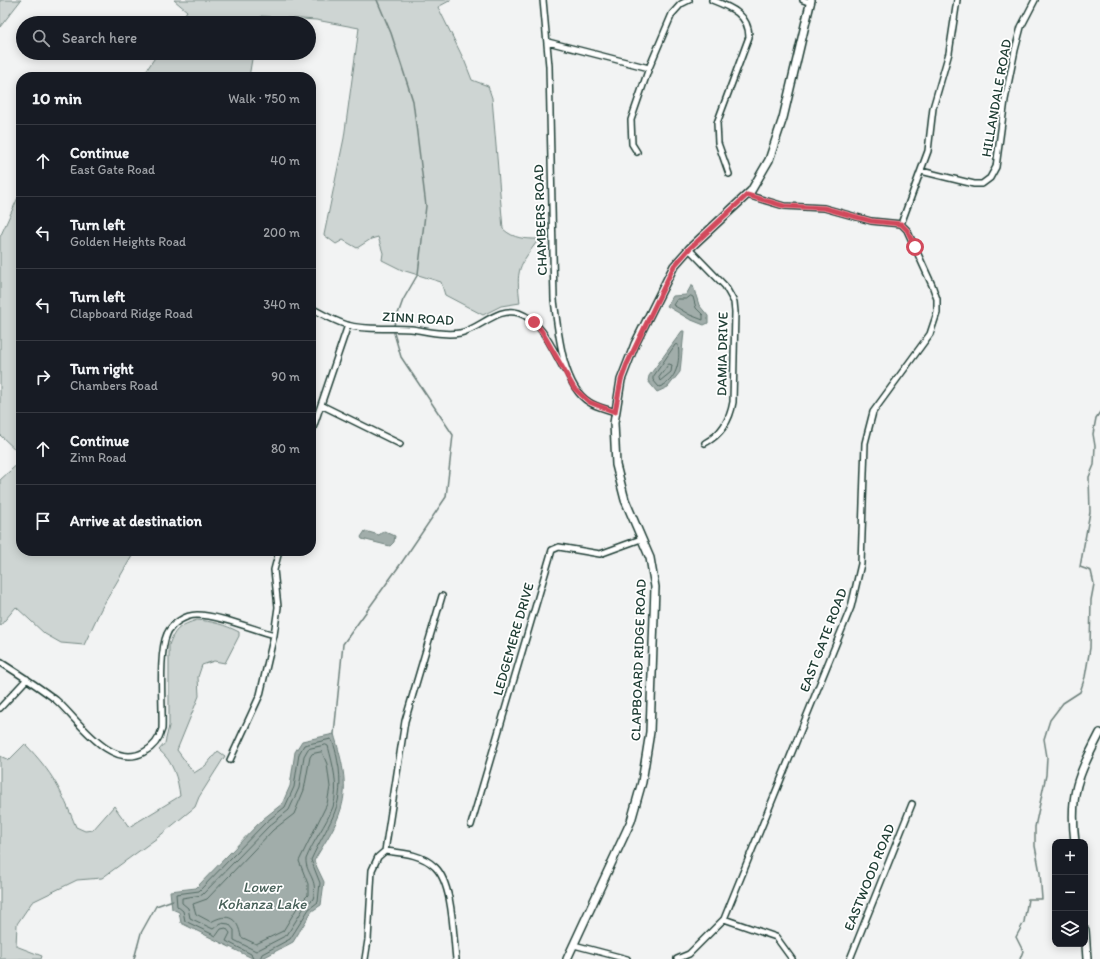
<!DOCTYPE html>
<html lang="en">
<head>
<meta charset="utf-8">
<style>
  body { margin:0; font-family:Itim,sans-serif; background:#20242c; color:#f1f3f6 }
  .controls { position:absolute; right:12px; bottom:12px; display:grid; overflow:hidden; border-radius:8px; box-shadow:0 2px 10px #0003 }
  .controls button { width:36px; height:36px; display:grid; place-items:center; padding:0; border:0; border-bottom:1px solid #363941; background:#171b24; color:#f1f3f6; font:20px sans-serif }
  .stop { position:absolute; width:12px; height:12px; margin:-9px; border:3px solid #d1495b; border-radius:50%; background:#fff }
  .stop.end { background:#d1495b; border-color:#fff; box-shadow:0 1px 4px #0008 }
  .list { margin:0; padding:0; list-style:none }
  h2 { display:flex; justify-content:space-between; align-items:center; height:52px; margin:0; padding:0 16px; font-size:17px }
  h2 small { font-size:13px; font-weight:400; color:#9ea1a6 }
  .list li { display:grid; grid-template-columns:26px 1fr auto; gap:12px; align-items:center; box-sizing:border-box; height:72px; padding:0 16px; border-top:1px solid #363941 }
  .list b { display:block; font-size:15px; white-space:nowrap }
  .list p { margin:0; font-size:13px; white-space:nowrap; color:#9ea1a6 }
  .list em { font-size:13px; font-style:normal; color:#9ea1a6 }
  .icon { flex:none; width:22px; height:22px; fill:none; stroke:currentColor; stroke-width:2; stroke-linecap:round; stroke-linejoin:round }
  .map { position:relative; flex:none; width:1100px; height:959px; overflow:hidden }
  .search { position:absolute; background:#171b24; box-shadow:0 2px 10px #0003; left:16px; top:16px; width:300px; height:44px; display:flex; align-items:center; gap:10px; box-sizing:border-box; padding:0 14px; border-radius:22px; color:#9ea1a6; font-size:15px }
  .panel { position:absolute; background:#171b24; box-shadow:0 2px 10px #0003; left:16px; top:72px; width:300px; height:484px; border-radius:16px }
  .map>svg:first-child { display:block }
</style>
</head>
<body>
<div class="map">
<svg width="1100" height="959" viewBox="0 0 1100 959">
  <rect width="100%" height="100%" fill="#f2f3f3"/>
  <filter id="ink" filterUnits="userSpaceOnUse"><feTurbulence type="fractalNoise" baseFrequency=".025" numOctaves="2"/><feDisplacementMap in="SourceGraphic" scale="8" xChannelSelector="R" yChannelSelector="G"/><feConvolveMatrix kernelMatrix="1 2 1 2 8 2 1 2 1" color-interpolation-filters="sRGB"/></filter>
  <g filter="url(#ink)">
    <path fill="#ced5d3" stroke="#768984" d="M0,0H21L0,27Z
      M174,0H451L438,7L465,62L472,80L488,86L492,98L503,229C514,239 525,239 539,239C518,267 516,269 520,303L501,306L483,315L445,295L441,282L402,270L382,260L383,253L378,237L371,239L357,248L343,240L336,244L324,235L344,138L359,28L316,20L261,16L259,23H179L187,11Z
      M158,53H253L249,77H142Z
      M21,191V455L0,435V237Z
      M21,461V551H135L101,609L84,645L61,643L45,634L16,607L0,626V480Z
      M197,620C211,621 226,625 239,632V636L225,663L214,661L202,665L198,677L199,696L177,750L194,773L205,766L218,751L225,756L199,797L195,807L157,838L102,878L77,880L32,902L17,924L16,946L42,956L41,959H0V756L9,760L25,744C53,773 61,790 76,827L85,831L93,830L114,806L129,827L180,796C178,779 173,761 159,750L165,743L169,726V645C175,628 181,625 197,620Z"/>
    <path fill="#a1adaa" stroke="#6d807b" d="M691,286H693L699,305L708,316V323L704,325L689,319L667,306L673,296L686,295Z
      M682,331H684L680,372L668,387L657,392L648,381L649,376Z
      M365,531L379,535L384,531L395,536L394,542L390,546L362,539L361,537Z
      M334,734C341,758 349,784 341,809C336,827 323,845 314,861L324,882L321,905L312,911L293,942L261,959H254L181,923L179,912L172,909L170,891L196,888L263,819L282,804L290,786L295,752L302,741Z"/>
    <g fill="none" stroke-linecap="round" stroke-linejoin="round">
      <path stroke="#536a63" stroke-width="1" d="M691,296L693,297L696,308L703,315V320L690,315L673,305L677,299H686Z
        M678,345C681,361 676,382 659,387L653,380V377L675,345Z
        M669,364L672,365L671,372L660,381L659,378Z
        M326,745L328,746C333,765 339,787 333,807C326,825 313,841 306,859C305,873 319,879 313,899L305,906L287,935L256,951L234,940V930L229,924L221,923L213,929L190,918L188,908L182,903V898L202,895L269,826L289,810L299,788L304,756L308,749Z
        M322,752L327,764L330,787L327,804L299,861L308,884V895L300,903L283,931L256,944L241,937C238,918 228,912 211,922L196,914L193,904L207,899L273,830L294,814L304,790L310,757L312,754Z
        M253,959L251,954L226,941L230,933L226,928L221,929L216,936L185,921L183,911L177,906L176,894L199,891L266,822L285,807L294,787L299,754L304,745L331,739C336,747 337,759 339,768C344,811 327,824 311,860L320,883L318,902L309,909L290,939L262,954L260,959"/>
      <path stroke="#6d807b" stroke-width="1.5" d="M377,0L391,33L413,101L426,206L418,274L403,300L394,325
        M334,734L343,644L402,562L446,497L453,435L401,357L394,333
        M134,959L141,933L156,906L173,900
        M1020,959L1023,951L1016,937L1024,922L1028,899H1042L1040,873L1035,846V827L1046,775L1047,757L1044,739L1050,720L1063,703L1080,692L1085,677L1090,648L1091,600L1094,584L1091,571L1080,567L1090,512L1089,477L1094,465L1095,446L1093,434L1096,418L1100,412"/>
      <defs>
        <path id="minor" d="M543,0L549,66L554,300C558,329 562,386 589,402C596,407 607,409 615,412
          M712,0C730,7 749,14 749,37L717,123L718,143L729,174
          M803,0L811,3
          M548,42L649,68
          M637,152L632,144L631,120L649,68L672,14L681,4L689,0
          M921,171L974,184H982L990,178L996,167L1005,100L1015,50L1021,27L1035,0
          M747,195L784,206L824,208L871,221L901,224
          M901,224L928,151L933,108L949,53L957,0
          M689,249L725,286L734,302L735,312L733,402C730,420 722,434 705,443
          M311,308C322,314 334,321 347,325C367,331 390,327 411,329C427,331 444,336 460,333C480,329 498,306 519,313C542,321 553,350 564,369
          M321,405L400,444
          M311,434L348,325
          M0,662C19,674 38,686 56,700C78,719 110,771 144,752C154,747 159,740 162,729C163,706 158,654 167,634C171,624 185,615 197,615C218,615 253,629 274,635
          M0,708L27,679
          M230,760L260,695L274,635L278,607L274,570L279,551
          M471,825L552,550L559,547L600,554L641,539
          M385,851L405,721L442,596
          M724,919L776,937L792,959
          M574,945L627,959
          M365,959L368,940L372,870L378,857L385,851C402,853 422,854 435,867C453,884 453,934 456,959
          M677,959L689,954L724,919L851,607L861,564L865,443L873,412L930,334L937,313V299L932,285L907,230L901,224
          M850,959L912,804"/>
        <path id="secondary" d="M1075,842C1069,793 1078,776 1100,733
          M1085,930L1087,959
          M567,959L631,821L642,782L650,732L655,587L650,558L625,500L616,465L614,423L621,380L635,344L674,266L689,249L751,191L769,160L783,118L811,0"/>
      </defs>
      <use href="#minor" stroke="#1f3d34" stroke-width="8"/>
      <use href="#secondary" stroke="#1f3d34" stroke-width="10"/>
      <use href="#minor" stroke="#fff" stroke-width="5"/>
      <use href="#secondary" stroke="#fff" stroke-width="7"/>
    </g>
  </g>
  <g fill="none" stroke-linecap="round" stroke-linejoin="round" filter="url(#ink)">
    <path stroke="#d1495b" stroke-width="5" d="M534,322L541,330L574,388L589,402L615,412L621,380L627,364L674,266L689,249L747,195L784,206L824,208L871,221L901,224L907,230L915,247"/>
  </g>
  <g text-anchor="middle" stroke-width="3.5" stroke-linejoin="round" paint-order="stroke">
    <g font-size="14" fill="#1f3d34" stroke="#fff">
      <text transform="translate(996 98) rotate(-80)" y="5">HILLANDALE ROAD</text>
      <text transform="translate(540 220) rotate(-92)" y="5">CHAMBERS ROAD</text>
      <text transform="translate(418 318) rotate(3)" y="5">ZINN ROAD</text>
      <text transform="translate(722 354) rotate(-89)" y="5">DAMIA DRIVE</text>
      <text transform="translate(513 639) rotate(-74)" y="5">LEDGEMERE DRIVE</text>
      <text transform="translate(823 640) rotate(-69)" y="5">EAST GATE ROAD</text>
      <text transform="translate(638 660) rotate(-88)" y="5">CLAPBOARD RIDGE ROAD</text>
      <text transform="translate(869 877) rotate(-68)" y="5">EASTWOOD ROAD</text>
    </g>
    <g font-size="15" font-style="italic" fill="#465f57" stroke="#fff">
      <text x="262" y="892">Lower<tspan x="262" dy="17">Kohanza Lake</tspan></text>
    </g>
  </g>
</svg>
<div class="controls">
<button>+</button>
<button>−</button>
<button><svg class="icon" aria-label="layers" viewBox="0 0 24 24"><path d="M12 4l9 5-9 5-9-5zM3 14l9 5 9-5"/></svg></button>
</div>
<div class="stop" style="left:915px;top:247px"></div>
<div class="stop end" style="left:534px;top:322px"></div>
<div class="search"><svg class="icon" aria-label="search" viewBox="0 0 24 24"><circle cx="10" cy="10" r="6"/><path d="M15 15l6 6"/></svg>Search here</div>
<section class="panel">
<h2>10 min<small>Walk · 750 m</small></h2>
<ul class="list">
<li><svg class="icon" aria-label="ahead" viewBox="0 0 24 24"><path d="M12 20V5M6 11l6-6 6 6"/></svg><div><b>Continue</b><p>East Gate Road</p></div><em>40 m</em></li>
<li><svg class="icon" aria-label="left" viewBox="0 0 24 24"><path d="M17 20v-9H6M10 6l-5 5 5 5"/></svg><div><b>Turn left</b><p>Golden Heights Road</p></div><em>200 m</em></li>
<li><svg class="icon" aria-label="left" viewBox="0 0 24 24"><path d="M17 20v-9H6M10 6l-5 5 5 5"/></svg><div><b>Turn left</b><p>Clapboard Ridge Road</p></div><em>340 m</em></li>
<li><svg class="icon" aria-label="right" viewBox="0 0 24 24"><path d="M7 20v-9h11M14 6l5 5-5 5"/></svg><div><b>Turn right</b><p>Chambers Road</p></div><em>90 m</em></li>
<li><svg class="icon" aria-label="ahead" viewBox="0 0 24 24"><path d="M12 20V5M6 11l6-6 6 6"/></svg><div><b>Continue</b><p>Zinn Road</p></div><em>80 m</em></li>
<li><svg class="icon" aria-label="arrive" viewBox="0 0 24 24"><path d="M6 21V4h12l-3 4 3 4H6"/></svg><div><b>Arrive at destination</b></div></li>
</ul>
</section>
</div>
</body>
</html>
